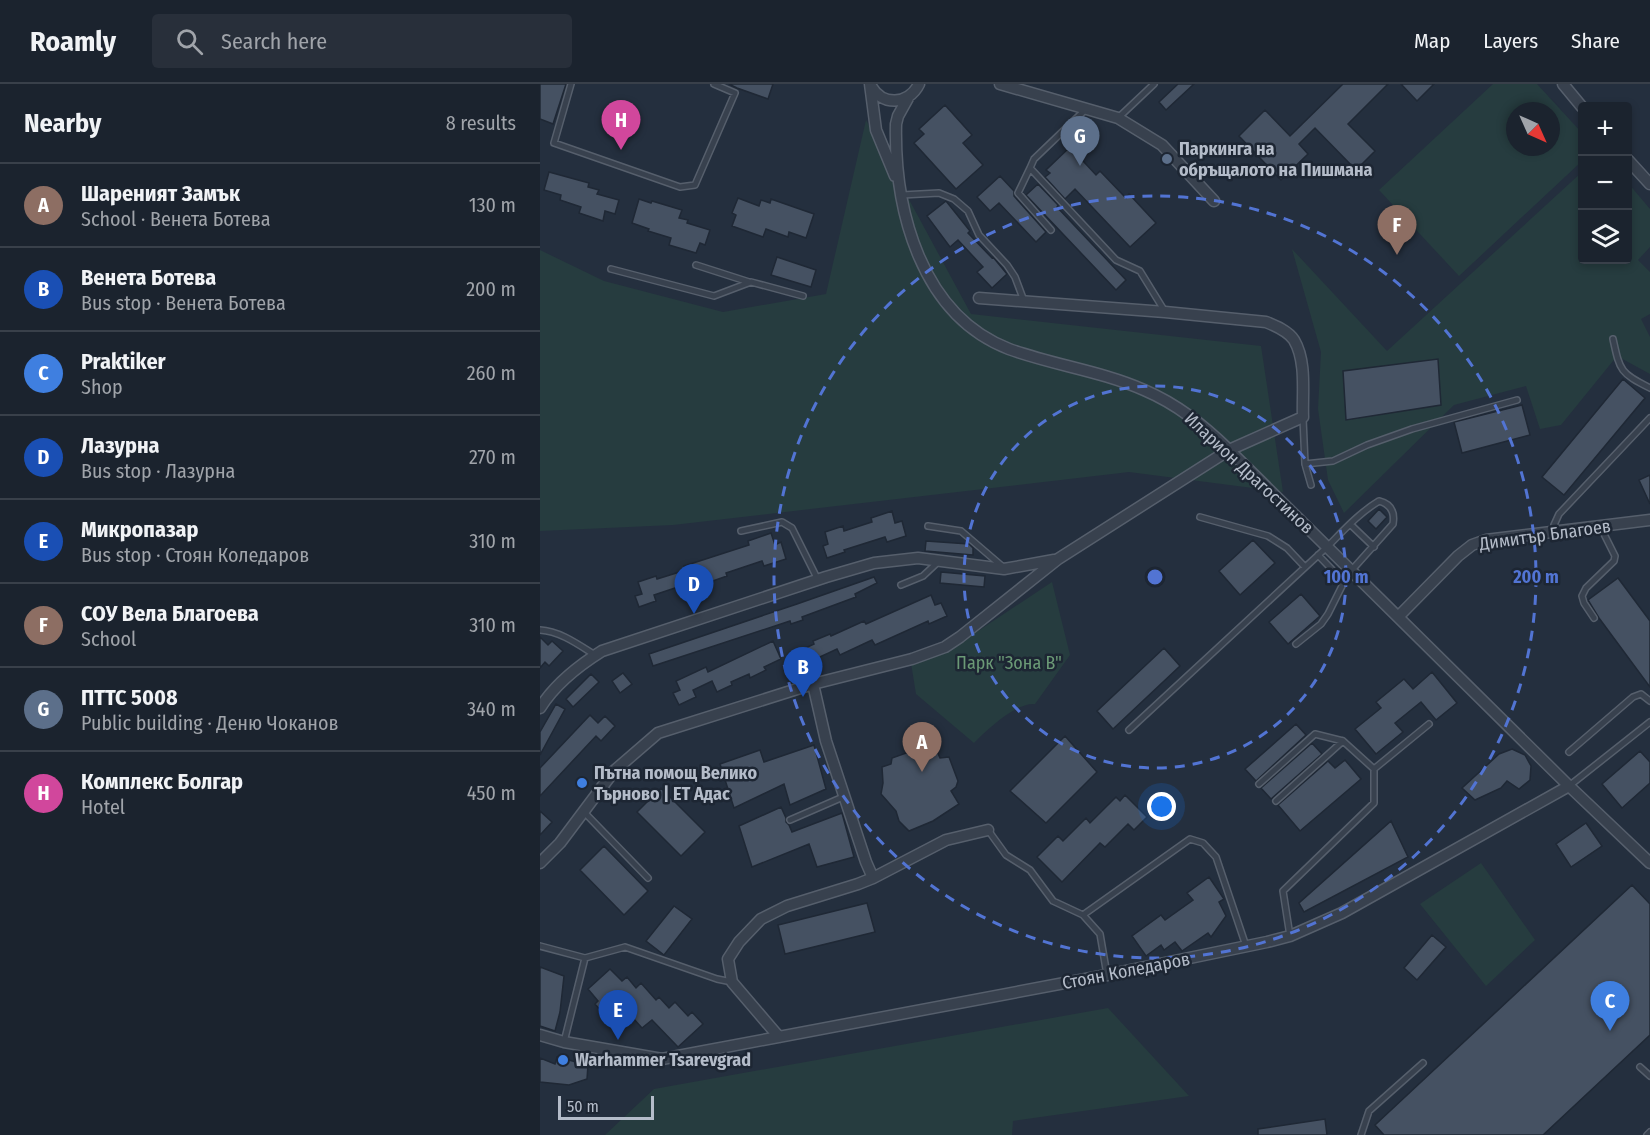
<!DOCTYPE html>
<html lang="en">
<head>
<meta charset="utf-8">
<style>
  body { margin:0; font-family:"Fira Sans Condensed",sans-serif; background:#282f3a; color:#f1f3f6 }
  .controls { position:absolute; right:18px; top:18px; display:grid; overflow:hidden; border-radius:6px; box-shadow:0 3px 9px #0003 }
  .controls button { width:54px; height:54px; display:grid; place-items:center; padding:0; border:0; border-bottom:2px solid #39404a; background:#1b232e; color:#f1f3f6; font:30px sans-serif }
  .compass { position:absolute; left:966px; top:18px; width:54px; height:54px; border-radius:50%; background:#1b232e; box-shadow:0 3px 9px #0003; rotate:135deg }
  .scale { position:absolute; left:18px; bottom:15px; width:96px; box-sizing:border-box; padding-left:6px; border:3px solid #b4bcc9; border-top:0; font-size:16px; line-height:21px; white-space:nowrap; color:#b4bcc9; -webkit-text-stroke:4px #1d2633; paint-order:stroke }
  .you { position:absolute; left:622px; top:723px; width:21px; height:21px; margin:-15px; border:4px solid #fff; border-radius:50%; background:#1a73e8; box-shadow:0 0 0 9px #1a73e833 }
  .badge { display:grid; place-items:center; width:39px; height:39px; border-radius:50%; background:#db2777; color:#fff; font-size:20px; font-weight:700 }
  .pin { position:absolute; translate:-50% -50px; filter:drop-shadow(0 2px 3px #0008) }
  .pin::after { content:''; position:absolute; top:32px; width:21px; height:18px; background:inherit; clip-path:polygon(0 0,100% 0,50% 100%) }
  .list { margin:0; padding:0; list-style:none }
  h2 { display:flex; justify-content:space-between; align-items:center; height:78px; margin:0; padding:0 24px; font-size:26px }
  h2 small { font-size:20px; font-weight:400; color:#a0a4aa }
  .list li { display:grid; grid-template-columns:39px 1fr auto; gap:18px; align-items:center; box-sizing:border-box; height:84px; padding:0 24px; border-top:2px solid #39404a }
  .list b { display:block; font-size:22px; white-space:nowrap }
  .list p { margin:0; font-size:20px; white-space:nowrap; color:#a0a4aa }
  .list em { font-size:20px; font-style:normal; color:#a0a4aa }
  .icon { flex:none; width:33px; height:33px; fill:none; stroke:currentColor; stroke-width:2; stroke-linecap:round; stroke-linejoin:round }
  .map { position:relative; flex:none; width:1110px; height:1051px; overflow:hidden }
  header { display:flex; align-items:center; gap:36px; box-sizing:border-box; height:84px; padding:0 30px; background:#1b232e; border-bottom:2px solid #39404a }
  header strong { font-size:28px }
  nav { display:flex; gap:33px; margin-inline-start:auto; font-size:21px }
  .search { width:420px; height:54px; background:#282f3a; display:flex; align-items:center; gap:15px; box-sizing:border-box; padding:0 21px; border-radius:6px; color:#a0a4aa; font-size:22px }
  main { display:flex }
  aside { flex:1; background:#1b232e }
  .map>svg:first-child { display:block }
</style>
</head>
<body>
<header>
<strong>Roamly</strong>
<div class="search"><svg class="icon" aria-label="search" viewBox="0 0 24 24"><circle cx="10" cy="10" r="6"/><path d="M15 15l6 6"/></svg>Search here</div>
<nav><a>Map</a><a>Layers</a><a>Share</a></nav>
</header>
<main>
<aside>
<h2>Nearby<small>8 results</small></h2>
<ul class="list">
<li><span class="badge" style="background:#8d6e63">A</span><div><b>Шареният Замък</b><p>School · Венета Ботева</p></div><em>130 m</em></li>
<li><span class="badge" style="background:#1a4fb4">B</span><div><b>Венета Ботева</b><p>Bus stop · Венета Ботева</p></div><em>200 m</em></li>
<li><span class="badge" style="background:#3f7fe0">C</span><div><b>Praktiker</b><p>Shop</p></div><em>260 m</em></li>
<li><span class="badge" style="background:#1a4fb4">D</span><div><b>Лазурна</b><p>Bus stop · Лазурна</p></div><em>270 m</em></li>
<li><span class="badge" style="background:#1a4fb4">E</span><div><b>Микропазар</b><p>Bus stop · Стоян Коледаров</p></div><em>310 m</em></li>
<li><span class="badge" style="background:#8d6e63">F</span><div><b>СОУ Вела Благоева</b><p>School</p></div><em>310 m</em></li>
<li><span class="badge" style="background:#5c6f8a">G</span><div><b>ПТТС 5008</b><p>Public building · Деню Чоканов</p></div><em>340 m</em></li>
<li><span class="badge" style="background:#d1479c">H</span><div><b>Комплекс Болгар</b><p>Hotel</p></div><em>450 m</em></li>
</ul>
</aside>
<div class="map">
<svg width="1110" height="1051" viewBox="0 0 1110 1051">
  <rect width="100%" height="100%" fill="#242f3e"/>
  <path fill="#263c3f" fill-rule="evenodd" d="M953,0H997L1042,49V77L919,192L839,106ZM975,27H1011V63H975Z
    M326,36L431,230L721,262L743,408L589,388L133,441L0,447V166L64,197L183,228L286,210Z
    M1042,88V176H1088V99L1110,125V163L1098,176L1110,188V230L1101,235L1110,253V290L1077,272L1021,341L1000,345L986,302L914,321L804,429L788,396L778,325L781,268L752,165L847,267Z
    M512,498L530,571L495,620C476,618 447,646 434,659L376,610L371,579L411,565Z
    M941,779L995,856L946,902L880,820Z
    M568,924L649,1012L473,1037L472,1051H65L114,1005Z"/>
  <path fill="#455162" stroke="#1f2835" stroke-width="1.5" d="M0,0H26L13,40L0,35Z
    M189,0H233L228,15L197,4Z
    M638,0H654L626,26L619,18Z
    M803,0H848L808,40L835,67L816,86L775,44L759,60L768,70L741,96L699,52L725,26L750,52Z
    M861,0H894L877,17Z
    M405,21L432,51L423,59L443,81L416,105L374,59L384,50L379,45Z
    M530,63L556,91L560,87L586,114L589,110L616,139L590,163L535,105L525,115L505,93L510,89L506,86Z
    M9,88L49,99L48,103L59,106L57,110L79,116L75,130L65,127L63,137L39,129L41,123L20,116L21,111L4,106Z
    M460,92L474,107V112L506,148L496,158L459,119L450,127L437,113Z
    M498,100L518,121L517,123L586,196L576,206L486,111Z
    M198,114L219,122L221,116L230,119L231,115L274,130L266,154L249,148L248,153L226,145L223,153L192,142L196,131L192,129Z
    M99,115L111,119L112,117L142,126L139,134L148,136L147,139L170,146L165,161L160,159L156,169L129,161L131,154L108,147L109,145L92,139Z
    M406,117L430,147L428,149L452,174L453,173L467,190L452,204L437,188L443,183L418,156L410,163L387,132Z
    M237,173L276,186L271,203L231,191Z
    M898,275L901,321L806,336L803,287Z
    M1083,295L1105,314L1024,411L1002,393Z
    M982,321L990,351L922,369L914,338Z
    M1110,391V420L1099,396Z
    M839,425L847,433L836,445L828,437Z
    M352,427L355,439L362,437L366,452L347,458L345,453L304,466L305,468L287,474L283,462L288,460L285,448L303,442L304,447L332,438L331,434Z
    M231,449L235,461L241,458L246,475L224,482L222,477L186,489L187,492L170,498L168,493L114,511L116,517L99,523L95,512L102,510L98,498L116,492L117,495L146,486L144,482L209,461L208,457Z
    M713,456L735,479L700,511L679,487Z
    M386,457L429,460L433,464V471L385,467Z
    M401,488L445,492L444,503L400,499Z
    M334,493L337,499L315,510L316,513L262,533L263,536L251,540L250,537L113,582L109,570L257,520Z
    M1078,494L1110,537V603L1059,534L1048,516Z
    M761,510L780,532L748,560L729,538Z
    M391,511L395,521L401,519L407,532L389,540L388,537L335,561L332,556L300,571L297,565L267,579L261,566L274,560L273,557L290,550L291,552L324,537L326,540Z
    M0,553L8,561L12,557L23,567L9,582L5,578L0,584Z
    M233,557L241,575L224,583L226,586L210,594L209,590L191,598L192,601L177,608L172,597L153,606L156,613L139,621L133,609L140,606L136,597L166,583L168,588Z
    M624,564L640,582L573,645L557,627Z
    M892,588L917,619L896,636L881,618L855,639L863,648L836,670L815,645L841,624L836,618L864,595L873,605Z
    M83,589L92,600L80,609L72,597Z
    M51,590L59,598L33,623L26,615Z
    M16,620L25,625L0,671V648Z
    M50,631L58,639L65,632L75,642L61,657L56,652L0,712V684Z
    M756,640L766,651L716,697L705,685Z
    M525,652L557,688L506,739L470,707Z
    M772,659L782,670L731,715L721,704Z
    M274,661L286,705L250,721L244,700L194,724L180,680L220,666L224,678Z
    M395,662L400,674L409,673L418,697L416,703L411,707L419,720L393,737L369,747L359,737L356,727L341,710L343,699L342,683L351,680L352,674L380,664L383,667Z
    M972,665L985,671L991,682L990,696L979,705L967,697L961,704L935,716L922,704L959,670Z
    M1100,667L1110,678V699L1082,724L1062,700Z
    M805,676L821,695L760,747L738,721L788,677L795,684Z
    M121,704L165,748L141,772L97,728Z
    M585,711L607,733L594,746L588,740L565,763L560,759L522,798L497,773L518,752L523,757L546,734L550,739L576,713L580,717Z
    M241,723L246,734V738L249,741L252,748L302,729L314,773L277,783L269,760L212,783L199,742Z
    M0,727L12,738L0,751Z
    M851,737L868,773L764,828L759,819Z
    M1046,739L1062,762L1031,783L1016,760Z
    M64,762L108,807L84,831L40,786Z
    M669,793L684,815L679,818L686,832L671,853L668,849L642,867L635,858L624,866L621,861L606,872L592,852L621,831L625,836L653,816L647,809Z
    M1092,801L1110,820V951L1003,1051H844L835,1041Z
    M327,819L335,848L245,870L238,841Z
    M134,822L152,835L124,871L106,857Z
    M892,851L906,863L877,896L864,884Z
    M0,883L24,892L20,928L15,947L0,942Z
    M70,885L82,897L87,893L96,904L101,899L116,916L119,913L129,924L135,918L148,932L152,928L163,940L138,963L112,936L102,944L83,923L69,936L55,920L58,917L48,905Z
    M17,973L48,981L47,995L29,1001L0,998V974L15,980Z
    M785,1035L787,1051H718V1045Z"/>
  <g fill="none" stroke-linecap="round" stroke-linejoin="round">
    <defs>
      <path id="lane" d="M31,0L14,59L140,103L155,101L195,9L174,0
        M545,26L494,75L490,84L576,176L600,187L624,226
        M578,34L614,0
        M490,84L478,109L511,146
        M362,111L399,109L414,115L428,127L439,151L467,181L475,193L484,217
        M156,181L209,198
        M71,185L174,212L211,198L263,212
        M1073,255C1080,287 1080,289 1110,304
        M763,334L765,380L771,401
        M765,380L793,377L827,361L872,345L977,316
        M660,433L728,452L747,464L765,483
        M810,440L834,463
        M388,442L421,447L463,483
        M201,447L242,438L252,444L278,496
        M1014,447V441L1019,430L1110,334
        M778,471L804,498
        M361,501L383,492L398,478
        M1054,534L1044,519L1042,512L1046,504L1074,477L1075,472L1060,442
        M0,546C20,547 39,561 55,571
        M589,646L787,463C803,447 819,429 839,417C851,420 855,428 853,440L811,487L804,498L788,530L781,540L756,560
        M1029,668L1093,613L1101,610L1110,617
        M834,685L889,640
        M719,700L775,650L803,657L834,685V719L743,807L750,852
        M1029,702L1110,638
        M736,717L803,657
        M43,727L108,794
        M250,736L303,713
        M448,746L466,771L490,786L513,817L543,831L560,850L567,891
        M543,831L650,755L663,759L676,773L706,862
        M0,862L45,874L85,863L177,895L192,898
        M24,958L45,874
        M1100,983L1110,992
        M821,1051L829,1027L883,979
        M1107,1051L1110,1048"/>
      <path id="street" d="M330,0L336,46L355,92
        M330,0C341,23 369,21 379,0
        M460,0L578,34L622,61L674,117
        M1023,0L1042,23
        M368,14L358,32L356,40C354,126 381,231 469,265C513,281 561,287 604,306C637,320 663,341 689,366L1029,702L1110,779
        M1088,76L1110,100
        M858,533L918,472L932,461L946,456L1110,436
        M273,600L286,657L326,778L333,794
        M0,624C15,600 38,582 62,567L286,493L334,479L378,474L464,485L514,476
        M0,779L20,759L74,687L118,649L273,600L372,575L405,563L420,553L518,475L689,366L763,333C762,310 767,278 754,256C748,247 736,242 726,238L625,228L439,214
        M0,951L24,958L122,975L567,891L727,858L750,852L802,829L1029,702
        M239,953L192,898L188,875L199,858L221,835L247,822L318,800L333,794L406,756L448,746"/>
    </defs>
    <use href="#lane" stroke="#565f6c" stroke-width="8"/>
    <use href="#street" stroke="#565f6c" stroke-width="13"/>
    <use href="#lane" stroke="#38414e" stroke-width="5"/>
    <use href="#street" stroke="#38414e" stroke-width="10"/>
  </g>
  <g fill="none" stroke="#5274d3" stroke-width="3" stroke-dasharray="10 8">
    <circle cx="615" cy="493" r="191"/>
    <circle cx="615" cy="493" r="381"/>
  </g>
  <circle fill="#5c6f8a" stroke="#1d2633" stroke-width="2" cx="627" cy="75" r="6"/>
  <g fill="#3f7fe0" stroke="#1d2633" stroke-width="2">
    <circle cx="42" cy="699" r="6"/>
    <circle cx="23" cy="976" r="6"/>
  </g>
  <g text-anchor="middle" stroke-width="5" stroke-linejoin="round" paint-order="stroke">
    <g font-size="18" font-weight="bold" fill="#b4bcc9" stroke="#1d2633" text-anchor="start">
      <text x="639" y="71">Паркинга на<tspan x="639" dy="21">обръщалото на Пишмана</tspan></text>
      <text x="54" y="695">Пътна помощ Велико<tspan x="54" dy="21">Търново | ЕТ Адас</tspan></text>
      <text x="35" y="982">Warhammer Tsarevgrad</text>
    </g>
    <g font-size="18" fill="#b4bcc9" stroke="#1d2633">
      <text transform="translate(709 389) rotate(43)" y="6">Иларион Драгостинов</text>
      <text transform="translate(1005 451) rotate(-8)" y="6">Димитър Благоев</text>
      <text transform="translate(586 887) rotate(-11)" y="6">Стоян Коледаров</text>
    </g>
    <g font-size="18" fill="#6b9a76" stroke="#1d2633">
      <text x="469" y="585">Парк "Зона В"</text>
    </g>
  </g>
  <circle cx="615" cy="493" r="9" fill="#5274d3" stroke="#1d2633" stroke-width="3"/>
  <g font-size="18" text-anchor="middle" font-weight="bold" fill="#5274d3" stroke="#1d2633" stroke-width="5" stroke-linejoin="round" paint-order="stroke">
    <text x="806" y="499">100 m</text>
    <text x="996" y="499">200 m</text>
  </g>
</svg>
<div class="controls">
<button>+</button>
<button>−</button>
<button><svg class="icon" aria-label="layers" viewBox="0 0 24 24"><path d="M12 4l9 5-9 5-9-5zM3 14l9 5 9-5"/></svg></button>
</div>
<svg class="compass" viewBox="-18 -18 36 36"><path d="M0-13l5 13h-10z" fill="#e53935"/><path d="M0 13l5-13h-10z" fill="#a0a4aa"/></svg>
<div class="scale">50 m</div>
<div class="you"></div>
<div class="pin badge" style="left:382px;top:688px;background:#8d6e63">A</div>
<div class="pin badge" style="left:263px;top:613px;background:#1a4fb4">B</div>
<div class="pin badge" style="left:1070px;top:947px;background:#3f7fe0">C</div>
<div class="pin badge" style="left:154px;top:530px;background:#1a4fb4">D</div>
<div class="pin badge" style="left:78px;top:956px;background:#1a4fb4">E</div>
<div class="pin badge" style="left:857px;top:171px;background:#8d6e63">F</div>
<div class="pin badge" style="left:540px;top:82px;background:#5c6f8a">G</div>
<div class="pin badge" style="left:81px;top:66px;background:#d1479c">H</div>
</div>
</main>
</body>
</html>
